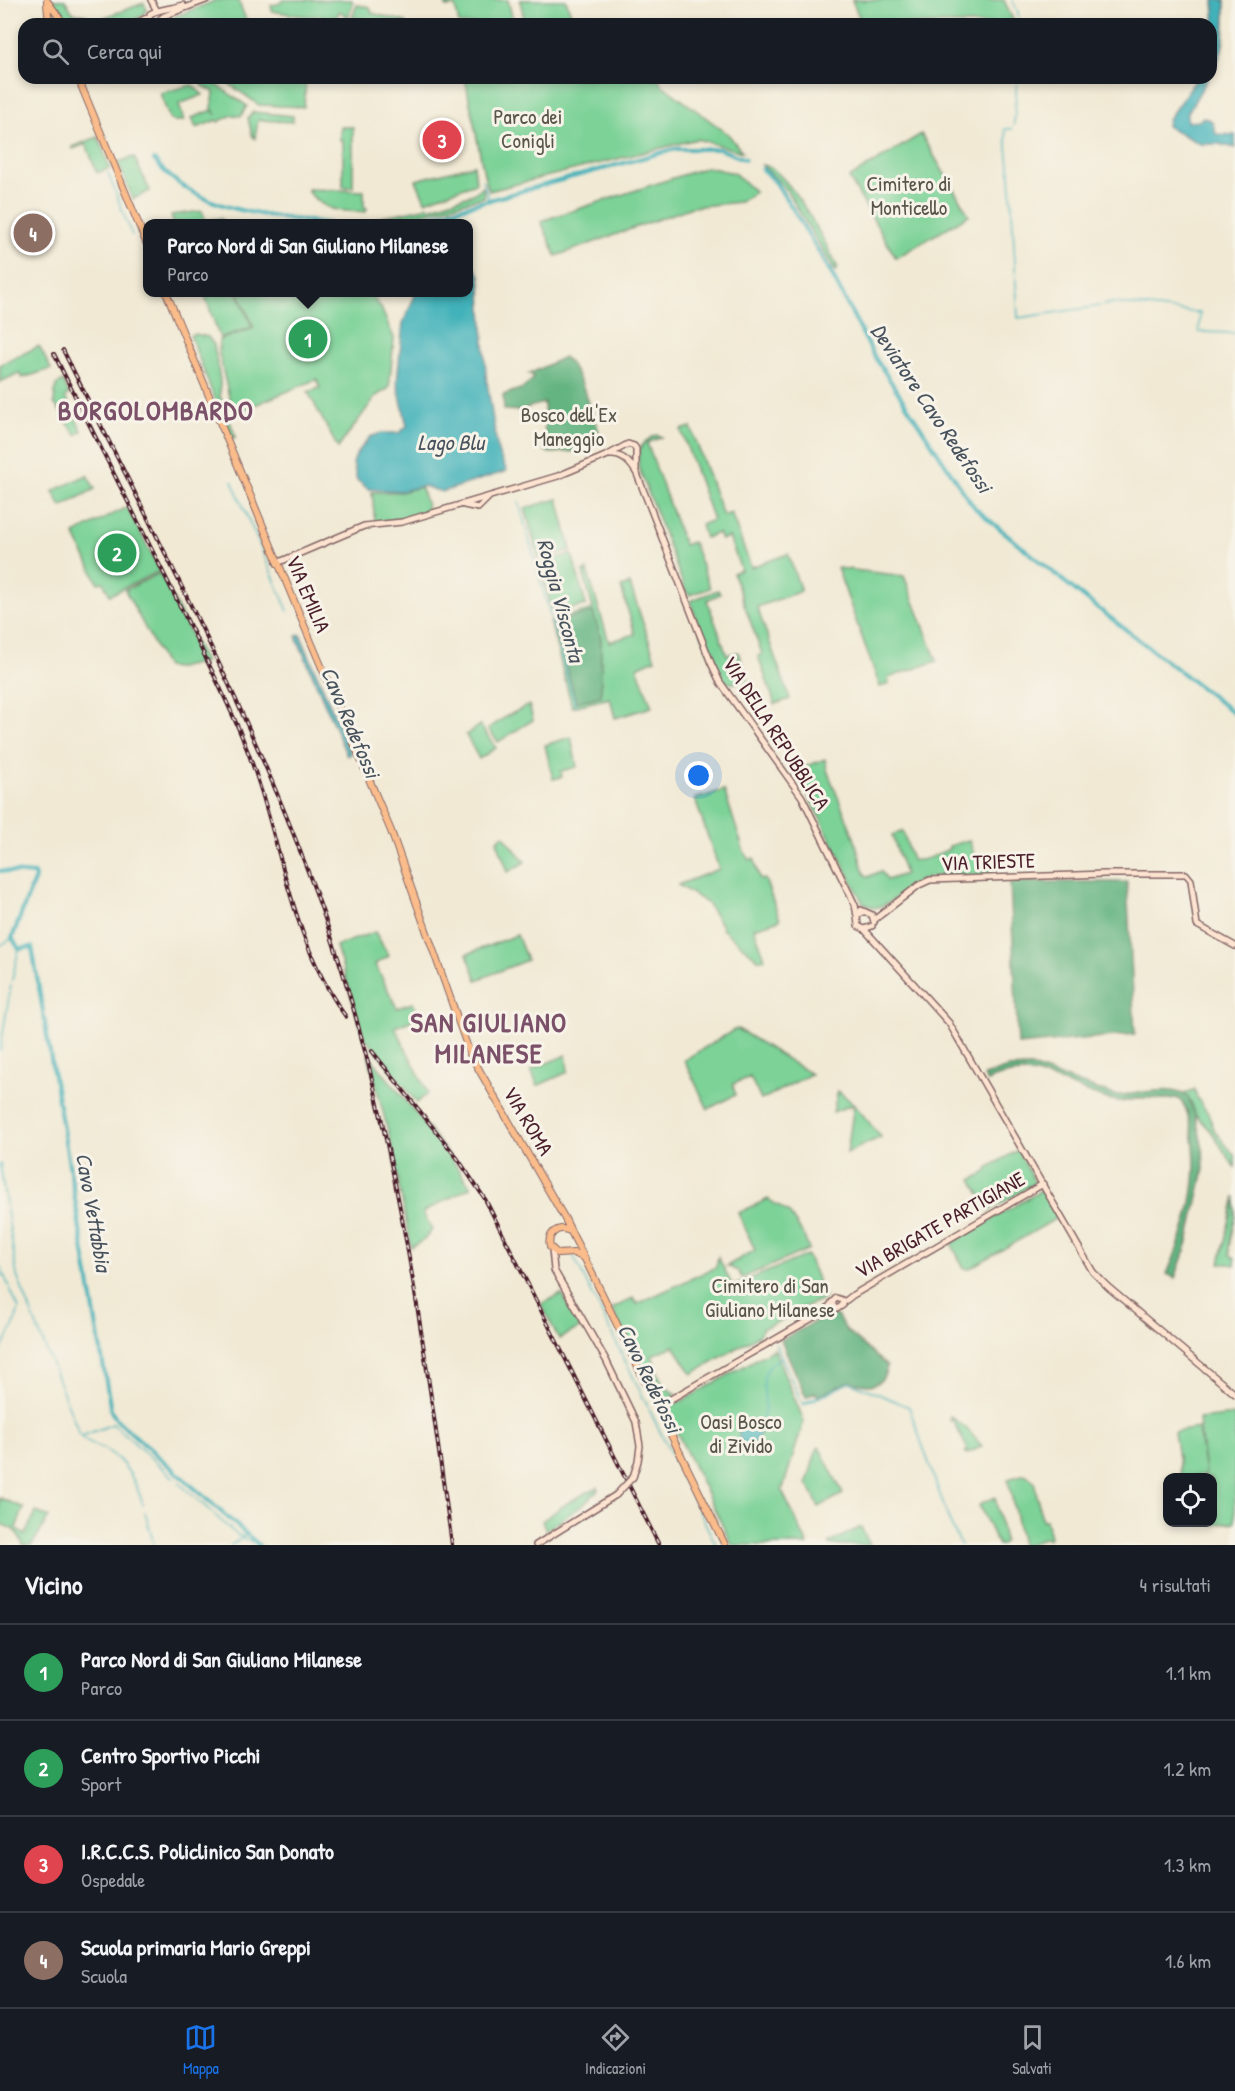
<!DOCTYPE html>
<html lang="it">
<head>
<meta charset="utf-8">
<style>
  body { margin:0; font-family:"Patrick Hand",sans-serif; background:#242831; color:#f1f3f6 }
  .controls { position:absolute; right:18px; bottom:18px; display:grid; overflow:hidden; border-radius:12px; box-shadow:0 3px 9px #0003 }
  .controls button { width:54px; height:54px; display:grid; place-items:center; padding:0; border:0; border-bottom:2px solid #363941; background:#171b24; color:#f1f3f6; font:30px sans-serif }
  .you { position:absolute; left:699px; top:776px; width:21px; height:21px; margin:-15px; border:4px solid #fff; border-radius:50%; background:#1a73e8; box-shadow:0 0 0 9px #1a73e833 }
  .badge { display:grid; place-items:center; width:39px; height:39px; border-radius:50%; background:#1a73e8; color:#fff; font-size:20px; font-weight:700 }
  .pin { position:absolute; translate:-50% -50%; border:3px solid #fff; box-shadow:0 2px 6px #0006 }
  .popup { position:absolute; left:143px; top:219px; width:330px; height:78px; box-sizing:border-box; display:grid; place-content:center; border-radius:12px; background:#171b24; filter:drop-shadow(0 2px 4px #0005); font-size:20px; white-space:nowrap; color:#9ea1a6 }
  .popup b { font-size:22px; color:#f1f3f6 }
  .popup::after { content:''; position:absolute; left:50%; top:100%; margin-left:-12px; border:12px solid transparent; border-top-color:#171b24 }
  .list { margin:0; padding:0; list-style:none }
  h2 { display:flex; justify-content:space-between; align-items:center; height:78px; margin:0; padding:0 24px; font-size:26px }
  h2 small { font-size:20px; font-weight:400; color:#9ea1a6 }
  .list li { display:grid; grid-template-columns:39px 1fr auto; gap:18px; align-items:center; box-sizing:border-box; height:96px; padding:0 24px; border-top:2px solid #363941 }
  .list b { display:block; font-size:22px; white-space:nowrap }
  .list p { margin:0; font-size:20px; white-space:nowrap; color:#9ea1a6 }
  .list em { font-size:20px; font-style:normal; color:#9ea1a6 }
  .icon { flex:none; width:33px; height:33px; fill:none; stroke:currentColor; stroke-width:2; stroke-linecap:round; stroke-linejoin:round }
  .map { position:relative; flex:none; width:1235px; height:1545px; overflow:hidden }
  .search { position:absolute; background:#171b24; box-shadow:0 3px 9px #0003; left:18px; right:18px; top:18px; height:66px; display:flex; align-items:center; gap:15px; box-sizing:border-box; padding:0 21px; border-radius:18px; color:#9ea1a6; font-size:22px }
  .sheet { height:462px; background:#171b24 }
  nav { display:flex; justify-content:space-around; align-items:center; box-sizing:border-box; height:84px; border-top:2px solid #363941; background:#171b24; font-size:16px; color:#9ea1a6 }
  nav a { display:grid; justify-items:center; gap:3px }
  nav .on { color:#1a73e8 }
  .map>svg:first-child { display:block }
</style>
</head>
<body>
<div class="map">
<svg width="1235" height="1545" viewBox="0 0 1235 1545">
  <rect width="100%" height="100%" fill="#f7f3e8"/>
  <filter id="ink" filterUnits="userSpaceOnUse"><feTurbulence type="fractalNoise" baseFrequency=".0167" numOctaves="2"/><feDisplacementMap in="SourceGraphic" scale="12" xChannelSelector="R" yChannelSelector="G"/><feConvolveMatrix kernelMatrix="1 2 1 2 8 2 1 2 1" color-interpolation-filters="sRGB"/></filter>
  <filter id="wash" filterUnits="userSpaceOnUse"><feTurbulence type="fractalNoise" baseFrequency=".008" numOctaves="4" result="noise"/><feDisplacementMap in="SourceGraphic" scale="24" xChannelSelector="R" yChannelSelector="G"/><feGaussianBlur stdDeviation="1.35" result="paint"/><feColorMatrix in="noise" values="0 0 0 0 0 0 0 0 0 0 0 0 0 0 0 0 0 1.4 0 .05"/><feComposite in="paint" operator="in"/></filter>
  <g filter="url(#wash)">
    <rect width="100%" height="100%" fill="#f1e9d4"/>
    <path fill="#7bd297" stroke="#627861" stroke-width="1.5" d="M49,0H65L73,13L86,15L89,24H66Z
      M217,0H238L247,22L241,24H167L166,20Z
      M284,0H352L353,4L348,17L339,11L337,17L302,16L272,11L271,5L278,4Z
      M446,0H508L514,24H505L504,22L495,24H459L455,6L446,7Z
      M520,0H566L573,20L554,24H525Z
      M852,0H1004L1013,20V24H862Z
      M144,3L147,10C137,26 114,24 98,24L97,20Z
      M357,5L370,7L372,13L406,22L405,24H385L352,17Z
      M207,78L247,106L241,116L232,115L218,122L217,120L196,128L192,118L213,110L216,115L212,109L214,92L202,85Z
      M221,78L306,80L304,107L259,105Z
      M465,78H658L662,85L728,134L742,152L697,139L489,191L484,174Z
      M192,85L203,95L179,104L184,121H173L170,120L160,93Z
      M253,112L293,116V122L258,120L255,139L252,135L248,118Z
      M340,127H353V187H343V140H340Z
      M921,134L969,215L896,258L849,178Z
      M98,137L110,168L97,173L86,144L73,149L72,147Z
      M134,157L150,191L133,199L118,162Z
      M474,165L476,183L425,201L416,180Z
      M762,165C787,166 827,246 838,268L835,271L786,189Z
      M707,167L734,173L755,192L740,202L692,207L556,256L541,221Z
      M483,187L484,197L480,198L417,215L374,223V220L378,218L424,208L427,205L429,208L473,194Z
      M308,189L364,191V207L367,208L366,212C338,210 329,214 308,192Z
      M202,211L206,221L220,218L225,223H173L171,215Z
      M204,293H238L252,327L220,338Z
      M239,293H370L381,308L394,338L389,388L376,396L338,448L308,392L320,388L317,379L233,414L219,354V340L254,328Z
      M195,334L208,337L214,345L220,380V396L236,437L230,439L190,335Z
      M39,346L51,369L22,378L19,373L0,382V365Z
      M63,381L69,394L65,397L82,431L76,435L54,403L56,385Z
      M691,427L723,516L731,513L751,567L788,554L801,591L757,607L790,699L775,704L758,656L762,654L733,573L741,570L729,537L721,540L718,533L705,538L701,525L713,520L681,430Z
      M657,435L662,437L647,443L684,545L693,542L710,588L690,595L686,592L639,468C636,451 641,441 657,435Z
      M87,475L95,489L61,507L53,491Z
      M421,487L429,512L412,518L375,523L372,492H401Z
      M558,499L571,550L539,559L525,508Z
      M127,507L160,571L110,595L103,582L98,583L74,534Z
      M572,554L586,605L553,613L539,562Z
      M837,568L904,576L937,661L888,678L889,684L880,687Z
      M587,570L609,642L635,634L621,587L630,584L655,659L637,667L652,707L615,718L610,698L572,707L550,621L593,609L583,572Z
      M160,573L205,662L178,668L166,667L125,590Z
      M718,590L720,594L707,600L727,655L738,652L748,679C740,681 732,686 725,681C714,673 695,616 690,601Z
      M529,705L533,720L498,742L488,729L507,716Z
      M480,725L496,748L479,759L466,735Z
      M571,737L577,767L561,771L562,777L553,779L545,745Z
      M825,759L827,770L854,837L864,873L868,877L881,871L887,880L905,874L892,835L903,831L912,860C924,862 938,854 949,849V846L969,840L975,857L989,854L993,865L991,875C971,876 938,873 919,881C904,889 892,905 874,908L863,903L806,791L793,771Z
      M724,790L744,852L749,860L754,858L760,880L765,879L780,920L754,928L765,958L759,960L722,929V926L707,903L678,885L719,869L695,799Z
      M503,835L525,862L508,872L497,841Z
      M375,932L389,956L375,964L397,1008L413,1003L420,1017L395,1027L428,1093L417,1103L363,1035L336,946Z
      M517,935L527,960L477,980L467,954Z
      M738,1029L811,1074L761,1100L750,1077L733,1084L735,1095L708,1109L684,1060L734,1030Z
      M368,1054L439,1142L471,1187L423,1212L432,1230L424,1240L411,1247L390,1139Z
      M566,1055L568,1072L539,1085H537L531,1070Z
      M1195,1089L1197,1098L1208,1113L1215,1131L1235,1156V1168L1211,1131L1195,1114L1191,1102L1184,1094Z
      M838,1091L854,1104L881,1137L847,1153L854,1104L833,1112Z
      M1018,1150L1035,1183L989,1211L972,1180L988,1171L987,1168Z
      M1040,1191L1044,1193L1057,1218L969,1269L964,1268L952,1245L953,1242Z
      M1235,1196V1217L1229,1247L1230,1255L1235,1258V1265L1220,1263Z
      M768,1199L789,1213L803,1234L809,1249L742,1278L738,1271L727,1266L755,1250L738,1213Z
      M807,1255L825,1298L797,1310L798,1314L763,1328L759,1335L692,1374L674,1346L652,1355C657,1371 659,1386 676,1394L664,1402L659,1400L612,1309L633,1298L637,1304L716,1267L718,1257L733,1286Z
      M561,1294L581,1327L559,1339L541,1304Z
      M774,1349L804,1421L782,1491L808,1545H732L666,1410Z
      M1235,1415V1522L1213,1525L1212,1478L1206,1477L1205,1475L1181,1477L1174,1432L1198,1428L1205,1473L1199,1419Z
      M950,1416L966,1428L982,1446L967,1454L965,1452L968,1450L953,1420L950,1421Z
      M819,1447L843,1494L819,1507L807,1483L817,1448Z
      M1025,1474L1034,1481L1042,1520H1046L1050,1537L1047,1539L1045,1537L1028,1545H1022L1008,1479Z
      M597,1487L598,1490L583,1505L546,1530L542,1521L569,1502Z
      M995,1497L1004,1541L1002,1545H998L979,1505Z
      M0,1498L24,1508L16,1528L25,1535L36,1512L49,1517L32,1545H23C19,1532 13,1528 0,1524Z
      M861,1527L870,1545H830L829,1543Z"/>
    <path fill="#64b480" stroke="#576a56" stroke-width="1.5" d="M564,357C581,372 591,410 599,432L592,439L589,447L579,451L550,453L545,451L544,403L529,407L524,411L504,410L503,395L523,388L533,379V375L529,374Z
      M593,612L601,638V696L576,702L554,622Z
      M1010,882H1127L1135,1034L1018,1045Z
      M1031,1067L1115,1095C1136,1096 1169,1083 1188,1097L1195,1114L1203,1149L1204,1169L1188,1242L1175,1278L1167,1274C1188,1227 1202,1178 1191,1127C1188,1117 1187,1104 1177,1098C1171,1098 1165,1100 1159,1099C1152,1098 1147,1097 1140,1098C1132,1099 1126,1103 1117,1101C1068,1093 1040,1057 987,1081L984,1076L1008,1068Z
      M829,1314L837,1316L847,1331L887,1366C883,1389 868,1387 850,1381L818,1396L815,1392L806,1397L781,1340Z"/>
    <path fill="#42b2ba" stroke="#466872" stroke-width="1.5" d="M1214,0H1225C1225,26 1227,51 1211,73C1211,49 1216,25 1214,0Z
      M1197,78H1208L1187,114V122L1199,121L1203,117L1212,121L1216,134L1235,135V148L1219,144H1200L1167,126L1168,119Z
      M469,258L480,276L486,375L498,452L507,471L442,492L423,486L402,491L368,489L357,480L353,463L357,453L370,437L381,433H399L407,426L397,382L403,323L416,293L469,292Z
      M300,634L351,754L347,756L296,636Z
      M757,1422L762,1426L761,1433L750,1448H745L739,1438V1428L744,1425Z"/>
    <g fill="none" stroke-linecap="round" stroke-linejoin="round">
      <path stroke="#42b2ba" stroke-width="1.5" d="M1012,0L1018,12L1019,24
        M1014,125L1017,78
        M1012,129H1005L1010,174L1018,318L1100,306
        M108,173L132,235
        M483,180L489,202
        M1104,305L1113,303L1200,313L1199,332L1235,333
        M232,481L288,611
        M519,503L575,705
        M0,946L12,938
        M12,980L19,949
        M0,1051L11,985
        M0,1164L17,1276L79,1433L82,1436L113,1424L174,1478
        M574,1257L716,1545
        M0,1266L19,1309L13,1327L0,1352
        M776,1345L803,1405L850,1382L909,1407L950,1523L961,1545
        M804,1403L817,1397
        M759,1425C776,1402 747,1375 781,1358
        M82,1437C89,1444 98,1446 107,1451C127,1462 137,1484 143,1505
        M179,1483L237,1535L244,1537
        M145,1512L154,1545
        M242,1539L255,1542
        M231,1545L247,1534"/>
      <path stroke="#42b2ba" stroke-width="4" d="M154,160C197,213 267,215 330,224
        M762,169L776,183L796,214L829,269L874,356L969,500L976,509L1077,592L1235,714
        M402,224L675,149H719L745,159
        M0,871L34,874L35,878L12,938L19,949L32,947L111,1411L118,1421L259,1545"/>
    </g>
  </g>
  <g filter="url(#ink)">
    <g fill="none" stroke-linecap="round" stroke-linejoin="round">
      <defs>
        <path id="secondary" d="M151,0L157,11
          M150,14C155,10 174,8 183,5
          M135,24L150,16
          M147,24L157,22L164,16L206,0
          M610,455C623,454 631,463 637,474L711,663L720,682L802,797L855,905L857,916
          M464,505L478,508L489,497
          M277,563L364,526L402,522L558,476L608,455L628,444L634,446L636,449V469
          M861,910L872,915L874,922
          M863,912L857,916L858,926L864,929L872,926
          M874,920L919,885L930,880L1105,874H1186L1191,880L1197,925L1235,946
          M864,929L949,1023L1093,1272L1108,1287L1235,1394
          M552,1249L554,1270L606,1360L636,1422L640,1446L638,1461L633,1477
          M843,1303L853,1295L1043,1184
          M827,1309L836,1298L842,1300L843,1305L837,1309L834,1307L832,1302
          M657,1407L821,1313L834,1308
          M536,1545L616,1495"/>
        <path id="primary" d="M47,1L64,24
          M47,4L49,24
          M78,78L148,247
          M166,292L306,630L391,831L470,1054L565,1219C571,1232 577,1244 584,1257L725,1545
          M570,1231C557,1225 547,1234 550,1247L558,1254L574,1253L582,1257"/>
      </defs>
      <use href="#secondary" stroke="#846666" stroke-width="8"/>
      <use href="#primary" stroke="#846666" stroke-width="8"/>
      <use href="#secondary" stroke="#fde4d1" stroke-width="5"/>
      <use href="#primary" stroke="#fabc8b" stroke-width="6"/>
      <defs>
        <path id="rail" d="M63,350C164,553 274,753 342,970C400,1158 425,1351 452,1545
          M54,354C97,441 141,527 184,614C204,655 225,695 242,737C281,829 286,934 346,1017
          M372,1051L458,1159L485,1199L659,1545"/>
      </defs>
      <use href="#rail" stroke="#4a1f2b" stroke-width="4"/>
      <use href="#rail" stroke="#f7f3e8" stroke-width="1.5" stroke-dasharray="4.5" stroke-linecap="butt"/>
      <defs>
        <path id="secondary-bridge" d="M616,1495L633,1477"/>
      </defs>
      <use href="#secondary-bridge" stroke="#846666" stroke-width="8" stroke-linecap="butt"/>
      <use href="#secondary-bridge" stroke="#fde4d1" stroke-width="5"/>
    </g>
  </g>
  <g text-anchor="middle" stroke-width="6" stroke-linejoin="round" paint-order="stroke">
    <g font-size="21" fill="#59554b" stroke="#f7f3e8">
      <text x="528" y="124">Parco dei<tspan x="528" dy="24">Conigli</tspan></text>
      <text x="909" y="191">Cimitero di<tspan x="909" dy="24">Monticello</tspan></text>
      <text x="569" y="422">Bosco dell'Ex<tspan x="569" dy="24">Maneggio</tspan></text>
      <text x="770" y="1293">Cimitero di San<tspan x="770" dy="24">Giuliano Milanese</tspan></text>
      <text x="741" y="1429">Oasi Bosco<tspan x="741" dy="24">di Zivido</tspan></text>
    </g>
    <g font-size="21" fill="#4a1f2b" stroke="#f7f3e8">
      <text transform="translate(308 594) rotate(67)" y="7">VIA EMILIA</text>
      <text transform="translate(776 733) rotate(57)" y="7">VIA DELLA REPUBBLICA</text>
      <text transform="translate(988 862) rotate(-2)" y="7">VIA TRIESTE</text>
      <text transform="translate(528 1121) rotate(59)" y="7">VIA ROMA</text>
      <text transform="translate(940 1225) rotate(-30)" y="7">VIA BRIGATE PARTIGIANE</text>
    </g>
    <g font-size="22" font-style="italic" fill="#47525d" stroke="#f7f3e8">
      <text transform="translate(932 408) rotate(56)" y="8">Deviatore Cavo Redefossi</text>
      <text x="451" y="450">Lago Blu</text>
      <text transform="translate(561 600) rotate(75)" y="8">Roggia Visconta</text>
      <text transform="translate(351 722) rotate(67)" y="8">Cavo Redefossi</text>
      <text transform="translate(94 1212) rotate(80)" y="8">Cavo Vettabbia</text>
      <text transform="translate(650 1378) rotate(64)" y="8">Cavo Redefossi</text>
    </g>
    <g font-size="27" font-weight="bold" letter-spacing="1.5" fill="#7b5069" stroke="#f7f3e8">
      <text x="156" y="420">BORGOLOMBARDO</text>
      <text x="489" y="1032">SAN GIULIANO<tspan x="489" dy="31">MILANESE</tspan></text>
    </g>
  </g>
</svg>
<div class="controls">
<button><svg class="icon" aria-label="locate" viewBox="0 0 24 24"><circle cx="12" cy="12" r="6"/><path d="M12 2v4M12 18v4M2 12h4M18 12h4"/></svg></button>
</div>
<div class="you"></div>
<div class="pin badge" style="left:308px;top:339px;background:#2e9e5b">1</div>
<div class="popup"><b>Parco Nord di San Giuliano Milanese</b>Parco</div>
<div class="pin badge" style="left:117px;top:553px;background:#2e9e5b">2</div>
<div class="pin badge" style="left:442px;top:140px;background:#e0444e">3</div>
<div class="pin badge" style="left:33px;top:233px;background:#8d6e63">4</div>
<div class="search"><svg class="icon" aria-label="search" viewBox="0 0 24 24"><circle cx="10" cy="10" r="6"/><path d="M15 15l6 6"/></svg>Cerca qui</div>
</div>
<section class="sheet">
<h2>Vicino<small>4 risultati</small></h2>
<ul class="list">
<li><span class="badge" style="background:#2e9e5b">1</span><div><b>Parco Nord di San Giuliano Milanese</b><p>Parco</p></div><em>1.1 km</em></li>
<li><span class="badge" style="background:#2e9e5b">2</span><div><b>Centro Sportivo Picchi</b><p>Sport</p></div><em>1.2 km</em></li>
<li><span class="badge" style="background:#e0444e">3</span><div><b>I.R.C.C.S. Policlinico San Donato</b><p>Ospedale</p></div><em>1.3 km</em></li>
<li><span class="badge" style="background:#8d6e63">4</span><div><b>Scuola primaria Mario Greppi</b><p>Scuola</p></div><em>1.6 km</em></li>
</ul>
</section>
<nav>
<a class="on"><svg class="icon" aria-label="map" viewBox="0 0 24 24"><path d="M3 6l6-2 6 2 6-2v14l-6 2-6-2-6 2zM9 4v14M15 6v14"/></svg>Mappa</a>
<a><svg class="icon" aria-label="directions" viewBox="0 0 24 24"><path d="M12 3l9 9-9 9-9-9zM9 14v-3h6M13 9l2 2-2 2"/></svg>Indicazioni</a>
<a><svg class="icon" aria-label="saved" viewBox="0 0 24 24"><path d="M7 4h10v16l-5-4-5 4z"/></svg>Salvati</a>
</nav>
</body>
</html>
